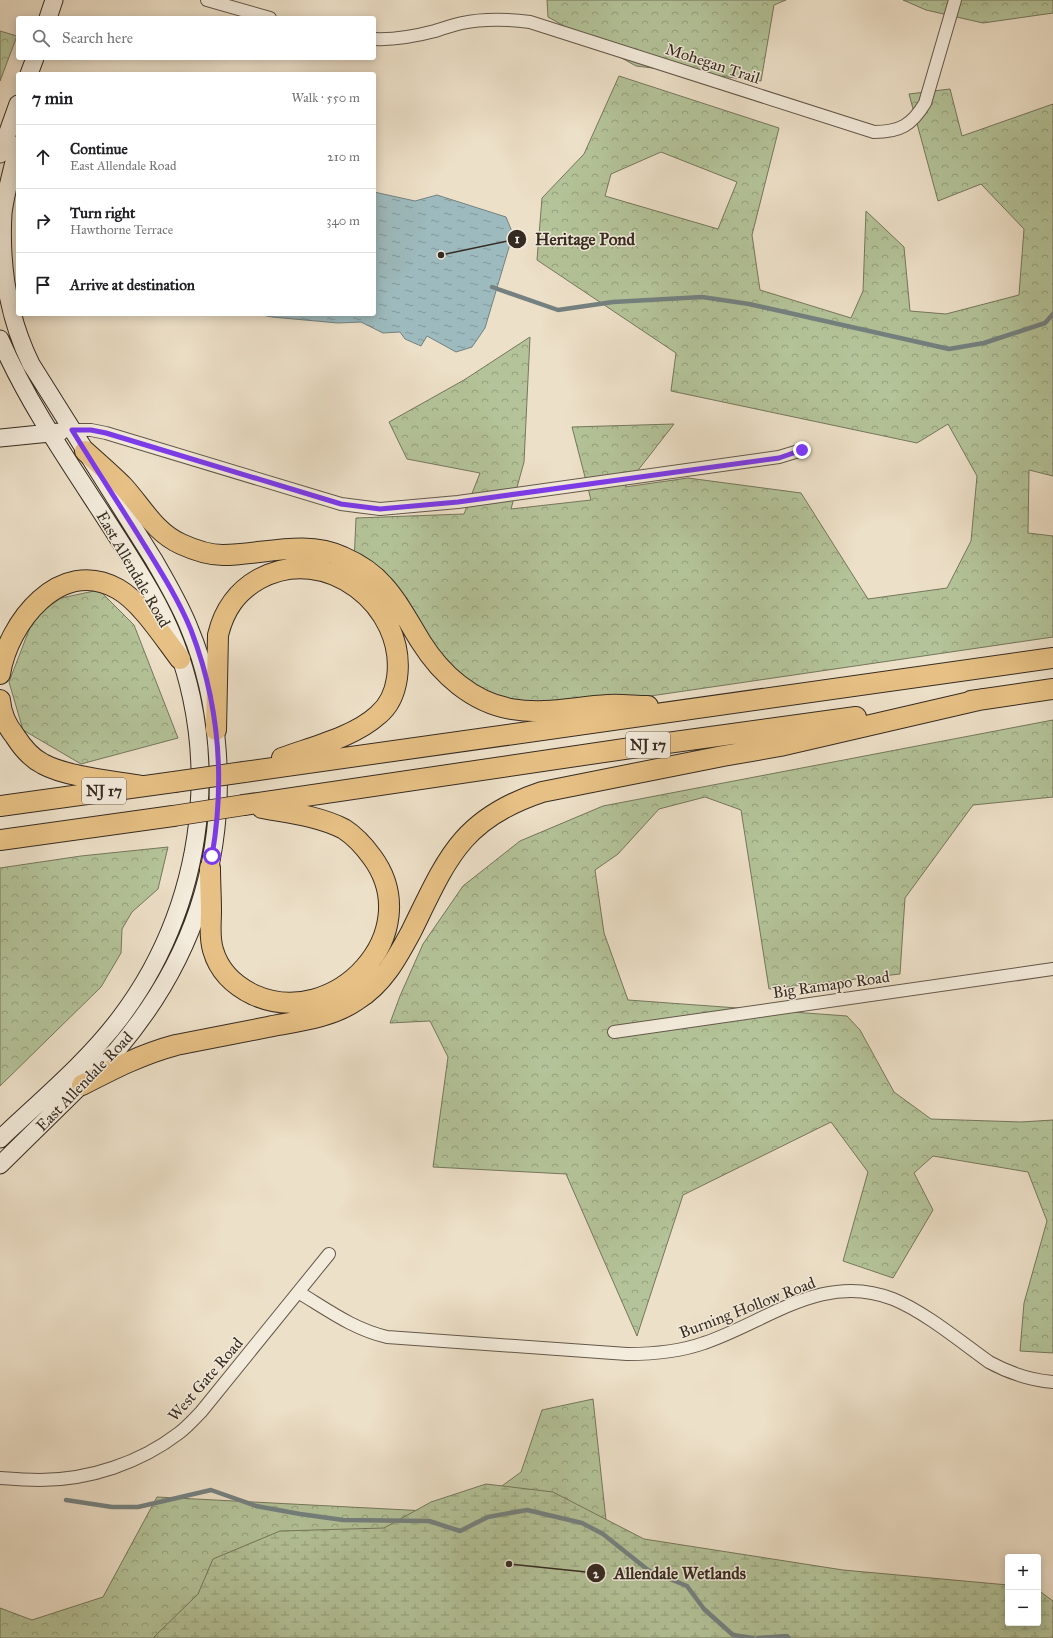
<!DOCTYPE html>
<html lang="en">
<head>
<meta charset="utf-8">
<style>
  body { margin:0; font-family:"IM FELL Great Primer",serif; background:#f6f6f6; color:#202124 }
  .controls { position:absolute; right:12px; bottom:12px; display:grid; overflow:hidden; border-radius:4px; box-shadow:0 2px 10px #0003 }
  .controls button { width:36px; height:36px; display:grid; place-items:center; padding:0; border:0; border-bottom:1px solid #e0e0e0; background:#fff; color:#202124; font:20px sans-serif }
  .stop { position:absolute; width:12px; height:12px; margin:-9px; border:3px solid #7c3aed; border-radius:50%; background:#fff }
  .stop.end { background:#7c3aed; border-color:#fff; box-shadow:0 1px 4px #0008 }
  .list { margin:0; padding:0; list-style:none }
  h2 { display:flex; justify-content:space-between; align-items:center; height:52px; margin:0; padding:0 16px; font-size:17px }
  h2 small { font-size:13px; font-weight:400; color:#757577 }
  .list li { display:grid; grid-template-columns:26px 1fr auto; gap:12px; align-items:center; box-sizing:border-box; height:64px; padding:0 16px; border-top:1px solid #e0e0e0 }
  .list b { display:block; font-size:15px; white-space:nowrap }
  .list p { margin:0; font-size:13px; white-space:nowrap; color:#757577 }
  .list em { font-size:13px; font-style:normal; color:#757577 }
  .icon { flex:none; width:22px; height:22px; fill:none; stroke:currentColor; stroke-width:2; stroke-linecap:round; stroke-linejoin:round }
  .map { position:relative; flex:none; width:1053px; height:1638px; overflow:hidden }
  .search { position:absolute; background:#fff; box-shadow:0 2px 10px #0003; left:16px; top:16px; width:360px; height:44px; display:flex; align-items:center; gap:10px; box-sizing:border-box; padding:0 14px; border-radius:4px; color:#757577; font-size:15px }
  .panel { position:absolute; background:#fff; box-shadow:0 2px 10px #0003; left:16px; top:72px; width:360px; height:244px; border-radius:4px }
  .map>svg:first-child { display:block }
</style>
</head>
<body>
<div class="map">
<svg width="1053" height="1638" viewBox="0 0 1053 1638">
  <defs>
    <pattern id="forest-crowns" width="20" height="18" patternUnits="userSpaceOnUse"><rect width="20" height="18" fill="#b4c399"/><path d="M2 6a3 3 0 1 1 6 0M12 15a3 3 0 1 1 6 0" fill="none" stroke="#939f7c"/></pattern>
    <pattern id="wetland-marsh" width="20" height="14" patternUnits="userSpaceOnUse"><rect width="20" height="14" fill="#b4c399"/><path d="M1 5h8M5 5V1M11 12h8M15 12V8" fill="none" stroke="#939f7c"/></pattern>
    <pattern id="water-ripples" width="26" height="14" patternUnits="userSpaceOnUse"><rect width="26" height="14" fill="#9dbbbf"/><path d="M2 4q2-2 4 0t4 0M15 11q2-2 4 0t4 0" fill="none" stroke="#81989b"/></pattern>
  </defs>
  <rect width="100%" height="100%" fill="#ede0c8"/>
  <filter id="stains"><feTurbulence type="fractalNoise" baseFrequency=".005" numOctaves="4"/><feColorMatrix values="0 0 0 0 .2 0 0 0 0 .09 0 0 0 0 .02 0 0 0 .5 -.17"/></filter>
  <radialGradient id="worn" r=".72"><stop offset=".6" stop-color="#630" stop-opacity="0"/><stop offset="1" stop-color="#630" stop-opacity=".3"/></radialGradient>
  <path fill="url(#forest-crowns)" stroke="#75775d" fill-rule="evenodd" d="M547,0H786L774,5L761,81L636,66L548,17Z
    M903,0H1053V13L983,23L926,10Z
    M0,31L17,36L0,81Z
    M619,76L779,128L752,235L760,290L851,318L863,291L866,211L904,247L910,311L946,314L1019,295L1024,229L981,184L938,201L909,94L950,89L962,136L1053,104V476L1029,470L1028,533L1053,536V637L582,706L475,700L354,563L356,518L464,514L480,473L407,459L389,422L464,380L530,337L524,462L511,509L591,500L572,427L674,424L625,487L688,478L801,493L868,599L947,588L971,541L977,476L948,424L917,443L671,391L676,353L537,260L542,198L584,154ZM661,152L737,182L718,229L605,196L611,174Z
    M99,590L134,625L178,738L81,764L23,730L9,682L34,617L61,598Z
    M1053,720V797L973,805L905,898L900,974L769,989L741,810L705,797L659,809L618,854L595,870L604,933L628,1000L847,1016L860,1030L894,1092L931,1119L1021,1122L1053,1120V1353L1020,1351L1024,1303L1047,1221L1028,1172L933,1156L914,1173L933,1210L893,1278L843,1261L868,1172L831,1122L683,1195L637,1336L566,1174L433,1167L448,1057L430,1021L390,1023L400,996L423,944L463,886L520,841L603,806Z
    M168,847L158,889L132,912L122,929L121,953L101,987L0,1086V868L81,856Z
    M593,1399L614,1595L1049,1638H0V1608L32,1620L103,1597L157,1497L465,1513L521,1472L542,1410Z"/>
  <path fill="url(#wetland-marsh)" stroke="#75775d" d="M486,1484L553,1492L644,1539L843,1570L1008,1585V1623H1038V1590L1053,1601V1638H153L198,1594L213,1559L280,1531L384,1528L431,1502Z"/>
  <path fill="url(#water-ripples)" stroke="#748180" d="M374,192L415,201L437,195L506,217L513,234L485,328L472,347L456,352L427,336L421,346L405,339L400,332L383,333L361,322L338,323L272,317L257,314H374Z"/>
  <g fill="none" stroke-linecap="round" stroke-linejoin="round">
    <path stroke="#748180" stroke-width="4.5" d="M492,287L558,310L613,302L702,297L749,304L949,349L984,343L1045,323L1053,314
      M66,1500L112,1507H138L211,1490L256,1506L300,1514L343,1520L429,1521L460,1531L488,1517L527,1510L582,1523L603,1534L648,1570L687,1586L704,1609L733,1635L753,1638
      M758,1638L787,1636L789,1638"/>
    <defs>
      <path id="minor" d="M207,0L270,18
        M374,39C394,40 416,36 435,31C444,28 453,25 462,23C485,18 507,19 530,22L874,132C900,132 912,125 925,103L955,0
        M72,430H91L106,433L341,504L380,509L458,502L779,457L802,450
        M614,1032L1053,969
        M298,1292C328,1310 353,1329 387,1337L627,1354C654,1354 679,1352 704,1343C767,1322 823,1271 893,1299C925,1312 961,1342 989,1362C1009,1373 1030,1380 1053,1382
        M0,1478C13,1479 27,1480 40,1480C89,1480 140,1463 179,1433C187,1427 194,1419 201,1412L329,1254"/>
      <path id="secondary" d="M48,18L54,0
        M29,74L35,58
        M0,154L18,104
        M0,339C38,427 103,508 151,592C228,725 212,897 120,1018C86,1063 41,1100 0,1139
        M0,438L60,432
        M0,1165L117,1050C191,963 226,862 217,748C214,708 206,668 190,630C181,606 167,583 154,560L31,364C8,317 0,266 3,213C6,190 13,168 18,145"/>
      <path id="trunk" d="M85,451C97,462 110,473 122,485C141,505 154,532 181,544C194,550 209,555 223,555C262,555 305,539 343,557C359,564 373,573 384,586C399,602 409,623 421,642C441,674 472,702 511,709C546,715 573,707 608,705C621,704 635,706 648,706
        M0,674C8,623 60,556 118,589C141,602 164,638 180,659
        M0,700C1,713 7,726 15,736C22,747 31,758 43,764C67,777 114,781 142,786
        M971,701L1053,689
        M216,730L218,635C224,610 236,592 259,579C326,542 407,606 397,678C395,692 389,706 378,715C354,737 312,747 282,758
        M244,772L1053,658
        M244,805L638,747L856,717
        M0,806L174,782
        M0,840L173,816
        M210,868C210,882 211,897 211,911C211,924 209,937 213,950C219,971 235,986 254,995C335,1031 428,933 372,857C364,846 355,836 344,829C319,816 289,813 262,808
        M82,1085C113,1069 142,1054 176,1045C207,1039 237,1033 268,1027C299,1021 331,1018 357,1000C383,984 397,958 411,932C446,861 460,819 542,792L723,756L780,746L983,699"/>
    </defs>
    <use href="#minor" stroke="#64584b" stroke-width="14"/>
    <use href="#secondary" stroke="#362b21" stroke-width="19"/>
    <use href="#trunk" stroke="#362b21" stroke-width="22"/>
    <use href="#minor" stroke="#f3ebdb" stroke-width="12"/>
    <use href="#secondary" stroke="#f3ebdb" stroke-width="17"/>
    <use href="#trunk" stroke="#e6c084" stroke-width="20"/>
    <defs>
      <path id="trunk-bridge" d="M174,782L244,772
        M173,816L244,805"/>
    </defs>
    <use href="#trunk-bridge" stroke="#362b21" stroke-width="22" stroke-linecap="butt"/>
    <use href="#trunk-bridge" stroke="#e6c084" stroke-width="20"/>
  </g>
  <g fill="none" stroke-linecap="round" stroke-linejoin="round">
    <path stroke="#7c3aed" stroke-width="5" d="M212,856C225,780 219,703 191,630C177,596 156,564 137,533C115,498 93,464 72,430H91L106,433L341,504L380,509L458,502L779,458L802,450"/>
  </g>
  <g text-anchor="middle" stroke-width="3" stroke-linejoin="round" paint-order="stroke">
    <g fill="#f3ebdb" stroke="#6f6559" stroke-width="1">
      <rect x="626" y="732" width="44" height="26" rx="3"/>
      <rect x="82" y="778" width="44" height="26" rx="3"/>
    </g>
    <g font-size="15" font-weight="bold" fill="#362b21">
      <text x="648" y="750">NJ 17</text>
      <text x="104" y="796">NJ 17</text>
    </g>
    <g font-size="16" fill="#362b21" stroke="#f3ebdb">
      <text transform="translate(713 63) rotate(18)" y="6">Mohegan Trail</text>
      <text transform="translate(134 569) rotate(60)" y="6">East Allendale Road</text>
      <text transform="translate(831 984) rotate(-8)" y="6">Big Ramapo Road</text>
      <text transform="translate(84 1081) rotate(-46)" y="6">East Allendale Road</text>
      <text transform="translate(747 1307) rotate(-21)" y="6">Burning Hollow Road</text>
      <text transform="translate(205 1379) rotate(-49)" y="6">West Gate Road</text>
    </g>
  </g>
  <path fill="none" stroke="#362b21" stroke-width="1.5" d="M441 255L517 239M509 1564L596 1573"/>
  <g fill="#362b21" stroke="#f3ebdb" stroke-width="1.5">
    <circle cx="441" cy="255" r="4"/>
    <circle cx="509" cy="1564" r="4"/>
    <circle cx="517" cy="239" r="10"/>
    <circle cx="596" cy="1573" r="10"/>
  </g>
  <g font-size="12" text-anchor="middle" font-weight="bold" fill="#fff">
    <text x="517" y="243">1</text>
    <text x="596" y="1578">2</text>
  </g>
  <g font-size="17" text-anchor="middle" font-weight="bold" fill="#362b21" stroke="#f3ebdb" stroke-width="3" stroke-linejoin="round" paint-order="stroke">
    <text x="585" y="245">Heritage Pond</text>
    <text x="680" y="1579">Allendale Wetlands</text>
  </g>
  <rect width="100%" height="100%" filter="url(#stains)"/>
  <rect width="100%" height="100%" fill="url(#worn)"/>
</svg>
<div class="controls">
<button>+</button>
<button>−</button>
</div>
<div class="stop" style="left:212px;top:856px"></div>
<div class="stop end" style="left:802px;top:450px"></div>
<div class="search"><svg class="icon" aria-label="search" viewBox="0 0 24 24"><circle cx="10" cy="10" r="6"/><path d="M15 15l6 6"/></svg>Search here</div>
<section class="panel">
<h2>7 min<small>Walk · 550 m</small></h2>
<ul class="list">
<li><svg class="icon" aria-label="ahead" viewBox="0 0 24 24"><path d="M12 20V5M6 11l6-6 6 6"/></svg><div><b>Continue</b><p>East Allendale Road</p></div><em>210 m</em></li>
<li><svg class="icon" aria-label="right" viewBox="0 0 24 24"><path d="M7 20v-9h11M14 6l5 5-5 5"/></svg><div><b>Turn right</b><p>Hawthorne Terrace</p></div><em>340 m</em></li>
<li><svg class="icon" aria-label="arrive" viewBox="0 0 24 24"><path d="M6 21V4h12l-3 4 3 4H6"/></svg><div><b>Arrive at destination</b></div></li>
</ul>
</section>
</div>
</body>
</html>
